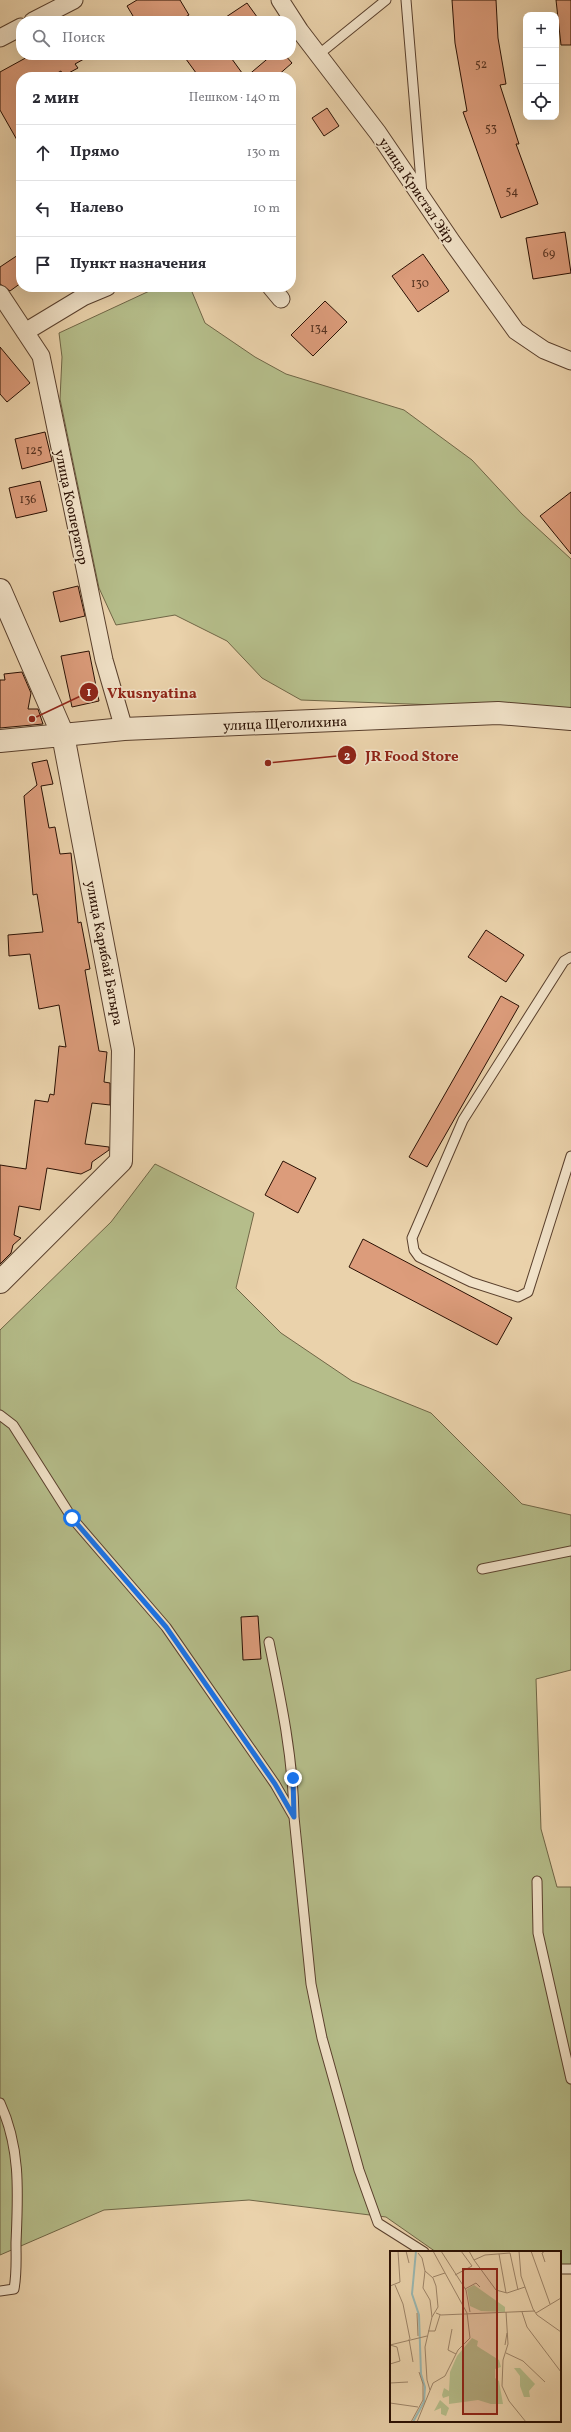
<!DOCTYPE html>
<html lang="ru">
<head>
<meta charset="utf-8">
<style>
  body { margin:0; font-family:Vollkorn,serif; background:#f2f2f3; color:#2b2b33 }
  .controls { position:absolute; right:12px; top:12px; display:grid; overflow:hidden; border-radius:8px; box-shadow:0 4px 16px #0002 }
  .controls button { width:36px; height:36px; display:grid; place-items:center; padding:0; border:0; border-bottom:1px solid #e1e1e2; background:#fff; color:#2b2b33; font:20px sans-serif }
  .stop { position:absolute; width:12px; height:12px; margin:-9px; border:3px solid #1a73e8; border-radius:50%; background:#fff }
  .stop.end { background:#1a73e8; border-color:#fff; box-shadow:0 1px 4px #0008 }
  .list { margin:0; padding:0; list-style:none }
  h2 { display:flex; justify-content:space-between; align-items:center; height:52px; margin:0; padding:0 16px; font-size:17px }
  h2 small { font-size:13px; font-weight:400; color:#7c7c81 }
  .list li { display:grid; grid-template-columns:26px 1fr auto; gap:12px; align-items:center; box-sizing:border-box; height:56px; padding:0 16px; border-top:1px solid #e1e1e2 }
  .list b { display:block; font-size:15px; white-space:nowrap }
  .list em { font-size:13px; font-style:normal; color:#7c7c81 }
  .icon { flex:none; width:22px; height:22px; fill:none; stroke:currentColor; stroke-width:2; stroke-linecap:round; stroke-linejoin:round }
  .map { position:relative; flex:none; width:571px; height:2432px; overflow:hidden }
  .search { position:absolute; background:#fff; box-shadow:0 4px 16px #0002; left:16px; top:16px; width:280px; height:44px; display:flex; align-items:center; gap:10px; box-sizing:border-box; padding:0 14px; border-radius:16px; color:#7c7c81; font-size:15px }
  .panel { position:absolute; background:#fff; box-shadow:0 4px 16px #0002; left:16px; top:72px; width:280px; height:220px; border-radius:16px }
  .map>svg:first-child { display:block }
</style>
</head>
<body>
<div class="map">
<svg width="571" height="2432" viewBox="0 0 571 2432">
  <rect width="100%" height="100%" fill="#ead2ab"/>
  <filter id="stains"><feTurbulence type="fractalNoise" baseFrequency=".005" numOctaves="4"/><feColorMatrix values="0 0 0 0 .2 0 0 0 0 .09 0 0 0 0 .02 0 0 0 .5 -.17"/></filter>
  <radialGradient id="worn" r=".72"><stop offset=".6" stop-color="#630" stop-opacity="0"/><stop offset="1" stop-color="#630" stop-opacity=".3"/></radialGradient>
  <path fill="#b5bd8a" stroke="#706646" d="M158,287H190L205,323L255,357L286,374L404,410L472,460L522,514L571,559V710L301,700L262,678L227,641L175,615L116,625L99,588L60,399L62,357L59,333Z
    M155,1164L254,1213L236,1288L281,1333L352,1381L431,1413L522,1504L571,1515V1670L536,1679L541,1829L557,1887H571V2266L560,2267V2252H436L386,2217L249,2200L104,2210L0,2255V1330L111,1222Z"/>
  <path fill="#dc9c7b" stroke="#2a1003" d="M137,0H180L189,15L178,21H136L127,6Z
    M452,0H496L498,38L506,84L500,85L519,144H516L538,204L501,218L463,112L467,111L455,43Z
    M556,0H571V45H561Z
    M247,3L260,21H220Z
    M31,55H91L75,64L78,68L63,76L61,71L50,77H21V147L0,110V72Z
    M183,55H229L245,77H199Z
    M272,55H285L292,63L276,77H246Z
    M327,108L339,126L324,136L312,118Z
    M565,232L571,273L533,279L526,238Z
    M21,253V283L10,291L0,284V267Z
    M423,254L449,291L418,312L392,276Z
    M325,301L347,322L313,356L291,335Z
    M0,347L30,383L7,402L0,394Z
    M45,432L52,461L22,469L15,439Z
    M40,481L47,511L16,518L9,488Z
    M571,492V554L540,516Z
    M78,586L85,616L60,622L53,592Z
    M89,651L99,701L72,707L61,656Z
    M22,672L31,693L28,709H38L43,724L0,728V680H5L4,674Z
    M47,760L53,784L41,786L49,828L55,827L60,854L71,853L78,923L81,922L90,969L85,970L99,1051L107,1052L104,1082L110,1083V1105L92,1103L85,1144L109,1147V1150L92,1162L91,1169L81,1174L47,1168L40,1210L19,1206L14,1235L21,1238L13,1245L11,1253L0,1264V1165L26,1169L35,1100L48,1102L50,1094L54,1095L59,1046L66,1047L59,1005L39,1009L30,954L9,956L8,935L43,932L37,894L33,895L24,796L37,785L32,763Z
    M486,930L524,955L506,982L468,957Z
    M501,996L519,1006L427,1167L409,1157Z
    M283,1161L316,1178L298,1213L265,1195Z
    M363,1239L512,1318L497,1345L349,1267Z
    M258,1616L261,1659L243,1660L241,1617Z"/>
  <g fill="none" stroke-linecap="round" stroke-linejoin="round">
    <defs>
      <path id="service" d="M406,0L422,194
        M318,55L386,0
        M571,957L564,961L463,1120L412,1238L414,1250L419,1257L471,1282L518,1297L528,1292L571,1156
        M0,1415L13,1425L72,1518L166,1627L275,1784L294,1817L311,1984L322,2038L359,2170L378,2223L424,2252
        M482,1569L571,1551
        M269,1642C281,1700 293,1757 294,1816
        M537,1881L538,1933L571,2079
        M0,2103C21,2148 18,2194 16,2243C16,2259 17,2273 14,2289L0,2291
        M560,2269H571"/>
      <path id="minor" d="M280,0L300,31L378,133L452,242L516,331L544,350L571,361
        M33,21L74,0
        M0,38L21,27
        M271,287L281,299
        M0,294L41,356L104,660L124,729
        M25,332L83,297L107,287"/>
      <path id="tertiary" d="M0,590L63,735L123,1050L121,1161L0,1282
        M0,741L124,729L498,713L571,719"/>
    </defs>
    <use href="#service" stroke="#5a402d" stroke-width="11"/>
    <use href="#minor" stroke="#5a402d" stroke-width="19"/>
    <use href="#tertiary" stroke="#5a402d" stroke-width="24"/>
    <use href="#service" stroke="#f1e2c8" stroke-width="9"/>
    <use href="#minor" stroke="#f1e2c8" stroke-width="17"/>
    <use href="#tertiary" stroke="#f1e2c8" stroke-width="22"/>
  </g>
  <g fill="none" stroke-linecap="round" stroke-linejoin="round">
    <path stroke="#1a73e8" stroke-width="5" d="M72,1518L166,1627L275,1784L294,1817L293,1778"/>
  </g>
  <g text-anchor="middle" stroke-width="3" stroke-linejoin="round" paint-order="stroke">
    <g font-size="12" fill="#563321">
      <text x="481" y="68">52</text>
      <text x="491" y="132">53</text>
      <text x="512" y="195">54</text>
      <text x="549" y="257">69</text>
      <text x="420" y="287">130</text>
      <text x="319" y="332">134</text>
      <text x="34" y="454">125</text>
      <text x="28" y="503">136</text>
    </g>
    <g font-size="14" fill="#2a1003" stroke="#f1e2c8">
      <text transform="translate(417 190) rotate(56)" y="5">улица Кристал Эйр</text>
      <text transform="translate(72 507) rotate(78)" y="5">улица Кооператор</text>
      <text transform="translate(285 723) rotate(-2)" y="5">улица Щеголихина</text>
      <text transform="translate(105 953) rotate(79)" y="5">улица Карибай Батыра</text>
    </g>
  </g>
  <g transform="translate(390 2251)">
    <rect width="171" height="171" fill="#ead2ab"/>
    <path d="M84,34L115,56V61L91,60L80,55L77,38ZM82,87L88,90L87,95L90,97L109,109L111,116L105,118V127L109,130L113,153H101L88,149L59,153V145L53,147L52,144L54,137L59,140L60,121L67,105ZM124,117H130L145,133L139,140L140,146H134L130,135V125ZM50,149L59,157L56,165L51,163V157L44,160Z" fill="#b5bd8a"/>
    <path fill="none" stroke="#99b6b0" stroke-width="2" d="M23,171L34,151L35,136L31,123L29,64L22,43L26,0"/>
    <path fill="none" stroke="#9d8468" stroke-width="1" d="M16,0L19,12M51,0L76,39L80,61M79,0L84,9L95,4L120,2L128,39M129,0L131,25L143,58L147,64L171,81M141,0L160,53M155,0L152,2L155,11M28,2L32,7L35,20L33,37L40,49L42,66L35,96L37,129L40,139M109,3L116,42M84,9L106,39L117,42L135,36M35,20L43,27L46,35L48,56L42,66M65,24L82,15L71,0M43,26L55,22M5,34L13,53L20,88M0,35L10,31L8,0M75,38L86,32L90,36M116,61L118,93L113,109L112,135L119,150L136,171M132,61L137,76L171,121M27,62L28,85M46,62L51,64L145,60M146,62L171,47M62,78L58,99L66,103M38,80H45L50,64M19,88L23,111M0,94L37,85M0,94L7,96L10,110L0,113M115,94L117,82M116,102L133,110L155,131M0,132L18,131M0,152L28,156M21,171L33,149V133L29,121M27,171L43,132L55,125L68,99L80,87L77,62L43,0"/>
    <path fill="#8f2418" fill-opacity="0.15" stroke="#8f2418" stroke-width="2" d="M73,18H107V163H73Z"/>
    <rect width="171" height="171" fill="none" stroke="#2a1003" stroke-width="2"/>
  </g>
  <path fill="none" stroke="#8f2418" stroke-width="1.5" d="M32 719L89 692M268 763L347 755"/>
  <g fill="#8f2418" stroke="#f1e2c8" stroke-width="1.5">
    <circle cx="32" cy="719" r="4"/>
    <circle cx="268" cy="763" r="4"/>
    <circle cx="89" cy="692" r="10"/>
    <circle cx="347" cy="755" r="10"/>
  </g>
  <g font-size="12" text-anchor="middle" font-weight="bold" fill="#fff">
    <text x="89" y="696">1</text>
    <text x="347" y="760">2</text>
  </g>
  <g font-size="15" text-anchor="middle" font-weight="bold" fill="#8f2418" stroke="#f1e2c8" stroke-width="3" stroke-linejoin="round" paint-order="stroke">
    <text x="152" y="698">Vkusnyatina</text>
    <text x="412" y="761">JR Food Store</text>
  </g>
  <rect width="100%" height="100%" filter="url(#stains)"/>
  <rect width="100%" height="100%" fill="url(#worn)"/>
</svg>
<div class="controls">
<button>+</button>
<button>−</button>
<button><svg class="icon" aria-label="locate" viewBox="0 0 24 24"><circle cx="12" cy="12" r="6"/><path d="M12 2v4M12 18v4M2 12h4M18 12h4"/></svg></button>
</div>
<div class="stop" style="left:72px;top:1518px"></div>
<div class="stop end" style="left:293px;top:1778px"></div>
<div class="search"><svg class="icon" aria-label="search" viewBox="0 0 24 24"><circle cx="10" cy="10" r="6"/><path d="M15 15l6 6"/></svg>Поиск</div>
<section class="panel">
<h2>2 мин<small>Пешком · 140 m</small></h2>
<ul class="list">
<li><svg class="icon" aria-label="ahead" viewBox="0 0 24 24"><path d="M12 20V5M6 11l6-6 6 6"/></svg><div><b>Прямо</b></div><em>130 m</em></li>
<li><svg class="icon" aria-label="left" viewBox="0 0 24 24"><path d="M17 20v-9H6M10 6l-5 5 5 5"/></svg><div><b>Налево</b></div><em>10 m</em></li>
<li><svg class="icon" aria-label="arrive" viewBox="0 0 24 24"><path d="M6 21V4h12l-3 4 3 4H6"/></svg><div><b>Пункт назначения</b></div></li>
</ul>
</section>
</div>
</body>
</html>
